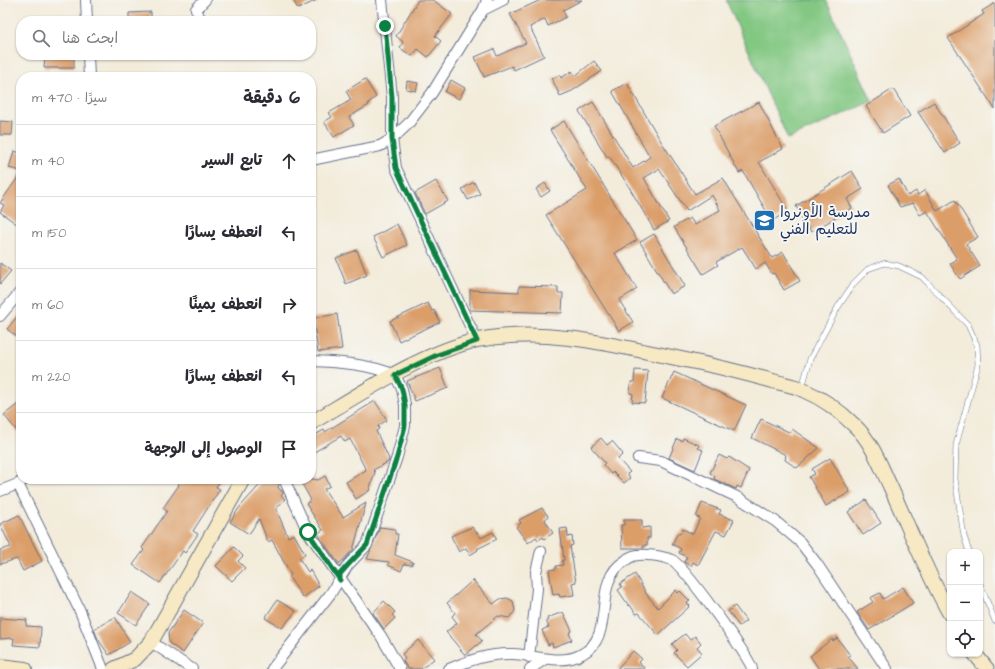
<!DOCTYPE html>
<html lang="ar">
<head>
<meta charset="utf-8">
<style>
  body { margin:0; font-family:"Architects Daughter","Playpen Sans Arabic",sans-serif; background:#f7f7f7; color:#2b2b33; direction:rtl }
  .controls { position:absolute; right:12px; bottom:12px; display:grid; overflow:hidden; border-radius:8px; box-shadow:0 1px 3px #0004 }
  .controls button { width:36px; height:36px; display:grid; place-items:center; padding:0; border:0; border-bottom:1px solid #e1e1e2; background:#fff; color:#2b2b33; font:20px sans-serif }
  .stop { position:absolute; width:12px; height:12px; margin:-9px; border:3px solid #0b8043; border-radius:50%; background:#fff }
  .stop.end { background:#0b8043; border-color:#fff; box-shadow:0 1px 4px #0008 }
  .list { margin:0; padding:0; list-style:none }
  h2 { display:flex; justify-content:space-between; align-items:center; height:52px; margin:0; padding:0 16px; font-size:17px }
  h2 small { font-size:13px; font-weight:400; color:#7c7c81 }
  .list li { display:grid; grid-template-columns:26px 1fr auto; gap:12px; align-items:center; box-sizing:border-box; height:72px; padding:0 16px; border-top:1px solid #e1e1e2 }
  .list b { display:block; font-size:15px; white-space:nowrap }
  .list em { font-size:13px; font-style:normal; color:#7c7c81 }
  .icon { flex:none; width:22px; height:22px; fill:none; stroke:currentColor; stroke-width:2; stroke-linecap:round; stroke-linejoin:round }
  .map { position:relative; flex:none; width:995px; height:669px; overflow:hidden; direction:ltr }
  .search { position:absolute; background:#fff; box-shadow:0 1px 3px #0004; left:16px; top:16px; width:300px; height:44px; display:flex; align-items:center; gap:10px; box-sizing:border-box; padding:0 14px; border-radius:16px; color:#7c7c81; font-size:15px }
  .panel { position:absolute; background:#fff; box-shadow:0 1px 3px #0004; left:16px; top:72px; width:300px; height:412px; border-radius:16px; direction:rtl }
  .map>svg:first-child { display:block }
</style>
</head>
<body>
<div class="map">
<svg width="995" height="669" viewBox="0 0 995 669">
  <rect width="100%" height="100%" fill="#f6f6f2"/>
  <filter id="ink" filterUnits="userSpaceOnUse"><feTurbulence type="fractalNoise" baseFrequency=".025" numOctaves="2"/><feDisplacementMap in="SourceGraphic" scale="8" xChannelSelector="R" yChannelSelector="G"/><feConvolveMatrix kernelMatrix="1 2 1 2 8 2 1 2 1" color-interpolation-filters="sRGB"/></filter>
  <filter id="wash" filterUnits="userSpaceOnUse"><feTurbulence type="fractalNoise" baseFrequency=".012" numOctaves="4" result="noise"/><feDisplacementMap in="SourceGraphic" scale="16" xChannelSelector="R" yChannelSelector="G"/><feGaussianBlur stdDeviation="0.9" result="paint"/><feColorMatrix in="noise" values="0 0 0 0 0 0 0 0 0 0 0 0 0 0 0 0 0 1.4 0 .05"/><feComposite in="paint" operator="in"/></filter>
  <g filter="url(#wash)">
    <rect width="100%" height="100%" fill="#f3ecdb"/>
    <path fill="#82c782" stroke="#4e7b70" d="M726,0H826L872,101L788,139Z"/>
    <g id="blocks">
      <path fill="#db9e69" d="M293,0H317L298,9Z
        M418,0H433L452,14L435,36L441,41L428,57L418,49L412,56L400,48L403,42L396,36Z
        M541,0H582L563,10L566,17L548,26L545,19L530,27L544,56L514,70L512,66L484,77L475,57L494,49L497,56L526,43L510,14Z
        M995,3V109L948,38L984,14L982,11Z
        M151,12V21H129V13Z
        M45,55H74V68H44Z
        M594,61L602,71L572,91L560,96L552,79L560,75L561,78L572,71L575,76Z
        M365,79L376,97L368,103L369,105L349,117L354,125L334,137L324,122L332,117L329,113L351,100L346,91Z
        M451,80L465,88L459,99L445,92Z
        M407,81L418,83L416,91L406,89Z
        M627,83L659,138L695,194L723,178L772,258L783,252L800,281L784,290L774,273L772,274L765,263L756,269L742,247L716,262L718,265L703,274L674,227L690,218L695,225L720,210L712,195L687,211L659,169L644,178L669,221L654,230L629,187L609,156L607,157L579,111L593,102L633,168L650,157L612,91Z
        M893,89L910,116L883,133L866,106Z
        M759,102L783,149L759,162L788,211L772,221L743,171L739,173L714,126Z
        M934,102L960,143L945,153L918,112Z
        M0,121L13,122L12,135H0Z
        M564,121L637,240L615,253L637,289L619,300L633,322L619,331L546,215L587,190L550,130Z
        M14,151L21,153V171L9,168Z
        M852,171L863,189L847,199L852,208L811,232L796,206Z
        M21,173V227L0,212L4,205L0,203Z
        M899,179L908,196L916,191L918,195L925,190L937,211L955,200L978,237L966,244L980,266L960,279L950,264L957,259L927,211L920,215L913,203L900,207L888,185Z
        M436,181L448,201L425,214L415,193Z
        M474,182L480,194L468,200L462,189Z
        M545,183L550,191L541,197L536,189Z
        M397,224L407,245L383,257L373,237Z
        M654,234L685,286L671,294L640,242Z
        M357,250L367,275L346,284L336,258Z
        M0,263L11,271L0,284Z
        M519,286L558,287V293H563L562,313L470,310V290L519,292Z
        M428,303L432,311L434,310L440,322L399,341L390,321Z
        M21,312V340L7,329Z
        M337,314L342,349L318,352L313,318Z
        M440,368L448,388L415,401L407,381Z
        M635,370L648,371L645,403L632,402L633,394L630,393L631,382H634Z
        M674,372L746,405L734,431L662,398Z
        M375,401L387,420L378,426L379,429L376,431L389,459L388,462L373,470L375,472L369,491L356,499L346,482L366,470L350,439L345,442L341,436L311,454V437L324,430L325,432Z
        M18,404L21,408V436L4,415Z
        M761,419L791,433L792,429L819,448L797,468L785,460L786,455L752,438Z
        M601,438L607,445L612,441L623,454L618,459L630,472L627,474L630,478L624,483L613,472L611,474L603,465L605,463L591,447Z
        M683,438L699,445L698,448L703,450L695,470L669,458L677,439L682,441Z
        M719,455L727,459L729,457L749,470L741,488L737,486L736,489L714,479L715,476L710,473Z
        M830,458L850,492L826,506L809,477L815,474L812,469Z
        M325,476L330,486L324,489L343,517L366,503L353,550L339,564L321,539L318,533L323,530L306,504L311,500L302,484L312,479L318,480Z
        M181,479H221L216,487L220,489L193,531L198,534L185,553L183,551L160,583L133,565L144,550L142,548L167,511L163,508L179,485L178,484Z
        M265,479H274L279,484L278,488L282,491L283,494L281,496L285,499L276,509L288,537L294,534L305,554L299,558L308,572L310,570L319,586L303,598L289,577L291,575L272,540L268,542L259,519L249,534L230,522L239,508Z
        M866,500L881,523L863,535L848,512Z
        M702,503L721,510L719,514L734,520L726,535L716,531L698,565L693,562L691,566L684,562L687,557L679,553L681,549L672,544L678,533L680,534L683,529L693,534L700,518L696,517Z
        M542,508L548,516L545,520L553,533L544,539L543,537L538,540L536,537L528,543L516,527L521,523L519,520Z
        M19,515L42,561L23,571L17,559L0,564V550L11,547L0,524Z
        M624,520H642V528L650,527V538H647V545H644V548H622L621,525H624Z
        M380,527L395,529V534H398L395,555L413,562L412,565L404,564L401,571L388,565L389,562L367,559Z
        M472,527L481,538L493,532L497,539L477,549L478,550L470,555L466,548L459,552L451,536Z
        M567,528L568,537L572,536L573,545L570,546L576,582L572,583L574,595L560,597L559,594L553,595L549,570L556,569V566L563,565L562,561L564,560L560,529Z
        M234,547L243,556L238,561L245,568L232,581L216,566Z
        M635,574L647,595L658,608L676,590L678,593L680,591L690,601L687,603L690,606L658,635L639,613L636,614L630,605L629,606L618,590L622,587L620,584Z
        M473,580L493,604L500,599L507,598L513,601L515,611L509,618L498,616L476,634L482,641L465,655L446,632L457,623L452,616L455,613L447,603Z
        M903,587L913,603L869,630L857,612L873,602L870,598L880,593L883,599Z
        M132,592L150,604L136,625L118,613Z
        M277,600L296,611L282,628L265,618Z
        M384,601L395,612L392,615L395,618L384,629L373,613Z
        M735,606L746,621L739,626L728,611Z
        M184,610L203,623L183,653L169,643L168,633Z
        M563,612L572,631L569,633L572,640L553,647L552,643L548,645L542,630L549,627L546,621L548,620L547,618Z
        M115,617L130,642L109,655L98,639L94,629Z
        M0,618L27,620L26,626L41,627L40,647L13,645L14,638L0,639Z
        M685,634L690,640L695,636L701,643L697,647L702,653L687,666L674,653L677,650L672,644Z
        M837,638L850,655L848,656L858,669H819L810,656L832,639L833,641Z
        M418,640L434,659L421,669H408L403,661L405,658L402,654Z
        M633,651L642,659L639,662L645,669H617Z"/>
    </g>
  </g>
  <g filter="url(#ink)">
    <use href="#blocks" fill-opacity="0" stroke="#67718a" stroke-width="1"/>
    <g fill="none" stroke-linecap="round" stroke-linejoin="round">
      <defs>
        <path id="lane" d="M802,388L810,359L838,307L854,283L868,269L885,263L899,266L922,277L968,325L977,345L978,365L956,445L955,479L964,536L969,552
          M980,584L995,621"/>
        <path id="street" d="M86,0L87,21
          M382,0L392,97V139L396,168L477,341
          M483,10L503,0
          M201,21L196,9L205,0
          M88,55L89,77
          M311,160L380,146L392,139L408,124L432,93L483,10L487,0
          M0,316L21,291
          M638,458L661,461L737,497L775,521L800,542L817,564L887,669
          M284,479L308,532L381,636L400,669
          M18,484L80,611L103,669
          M0,491L18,484L25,479
          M151,642L192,669
          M529,657L537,589L536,572L541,551
          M272,669L331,593L348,565L367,545L397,457L405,426V405L402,389L395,375C368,364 339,362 311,361
          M449,669C470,660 490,653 513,654C535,655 561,666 582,654C618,635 590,582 625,561C627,559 630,557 633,556C643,553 662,556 672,560C682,564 751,659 752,669
          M530,669L545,659"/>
        <path id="secondary" d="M311,423C360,394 423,352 478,340C550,326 625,348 695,362C721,367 747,374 773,381C782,384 794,385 803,390C822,398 840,411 855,426C872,442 881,467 891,488C910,530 927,574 950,614
          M975,654L987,669
          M0,666L25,669
          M114,669L135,659L151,642L243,479"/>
      </defs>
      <use href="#lane" stroke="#67718a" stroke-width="6"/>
      <use href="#street" stroke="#67718a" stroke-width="12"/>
      <use href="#secondary" stroke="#67718a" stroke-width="16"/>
      <use href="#lane" stroke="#fff" stroke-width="5"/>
      <use href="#street" stroke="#fff" stroke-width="10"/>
      <use href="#secondary" stroke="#f6e9c3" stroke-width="14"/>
    </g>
  </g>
  <g fill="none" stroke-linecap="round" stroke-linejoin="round" filter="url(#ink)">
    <path stroke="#0b8043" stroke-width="5" d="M308,532L340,580V574L348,565L367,545L397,457L405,426V405L402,389L395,375L437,355L477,341L396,168L392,139V97L385,26"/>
  </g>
  <defs>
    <symbol id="university-square" viewBox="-11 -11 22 22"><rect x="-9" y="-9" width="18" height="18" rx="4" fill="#1f6fb2" stroke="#f6f6f2"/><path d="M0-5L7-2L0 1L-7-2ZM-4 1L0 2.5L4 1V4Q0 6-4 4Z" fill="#fff"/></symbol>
  </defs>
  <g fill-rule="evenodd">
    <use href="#university-square" x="752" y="208" width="25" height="25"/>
  </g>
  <g text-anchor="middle" stroke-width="4" stroke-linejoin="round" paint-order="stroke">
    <g font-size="15" fill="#1b2f5e" stroke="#f6f6f2" text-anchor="start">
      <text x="780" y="217">مدرسة الأونروا<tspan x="780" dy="17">للتعليم الفني</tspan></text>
    </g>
  </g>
</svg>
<div class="controls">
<button>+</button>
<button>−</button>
<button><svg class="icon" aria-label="locate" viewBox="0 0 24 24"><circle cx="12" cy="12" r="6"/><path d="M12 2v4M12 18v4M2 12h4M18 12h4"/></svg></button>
</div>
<div class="stop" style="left:308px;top:532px"></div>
<div class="stop end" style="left:385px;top:26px"></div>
<div class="search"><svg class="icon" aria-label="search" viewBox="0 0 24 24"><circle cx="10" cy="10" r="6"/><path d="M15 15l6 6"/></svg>ابحث هنا</div>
<section class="panel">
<h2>6 دقيقة<small>سيرًا · 470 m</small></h2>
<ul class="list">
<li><svg class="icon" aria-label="ahead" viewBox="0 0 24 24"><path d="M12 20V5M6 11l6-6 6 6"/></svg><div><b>تابع السير</b></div><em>40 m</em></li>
<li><svg class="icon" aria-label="left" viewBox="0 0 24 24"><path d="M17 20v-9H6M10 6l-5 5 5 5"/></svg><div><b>انعطف يسارًا</b></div><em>150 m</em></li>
<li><svg class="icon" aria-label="right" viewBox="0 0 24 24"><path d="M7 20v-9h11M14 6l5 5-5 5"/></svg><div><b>انعطف يمينًا</b></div><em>60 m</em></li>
<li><svg class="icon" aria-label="left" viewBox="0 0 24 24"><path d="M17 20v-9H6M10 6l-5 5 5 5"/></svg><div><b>انعطف يسارًا</b></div><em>220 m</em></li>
<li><svg class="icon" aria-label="arrive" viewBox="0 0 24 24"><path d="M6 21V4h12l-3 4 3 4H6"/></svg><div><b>الوصول إلى الوجهة</b></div></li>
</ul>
</section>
</div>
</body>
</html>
